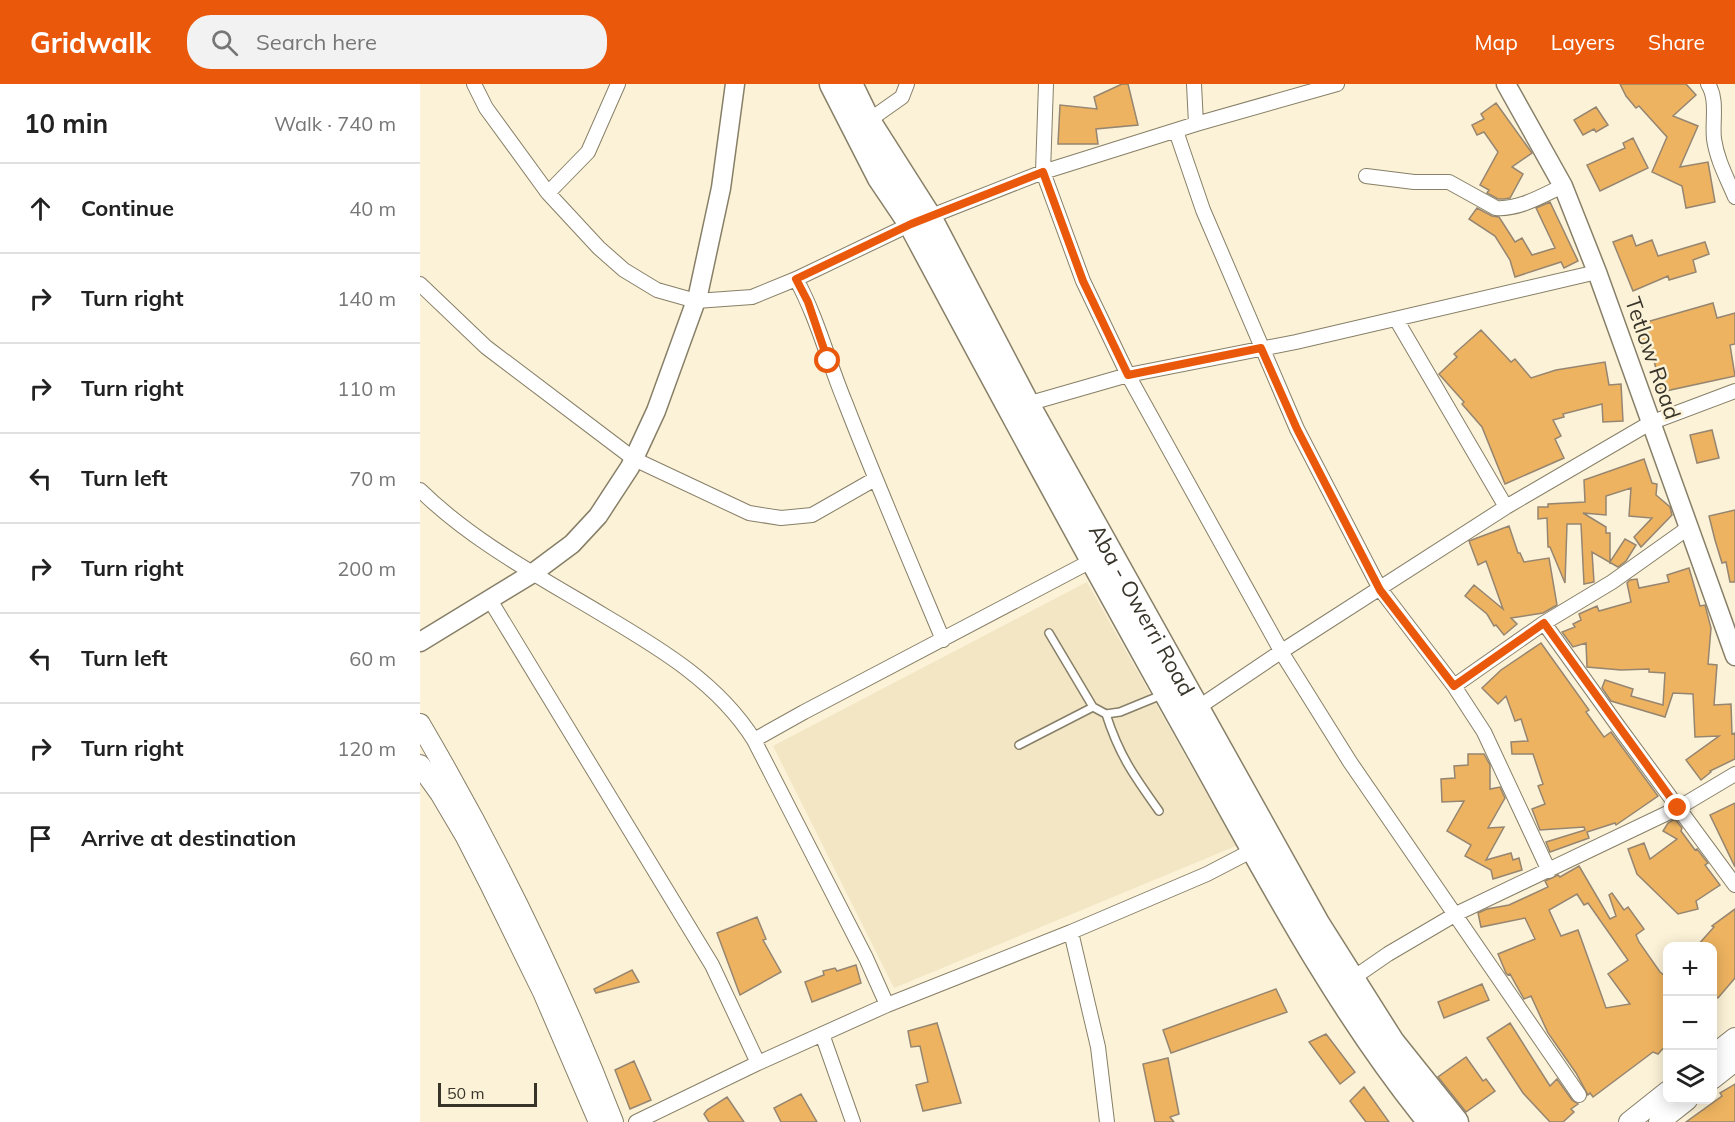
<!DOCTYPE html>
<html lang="en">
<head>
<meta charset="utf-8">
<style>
  body { margin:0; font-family:Mulish,sans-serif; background:#f2f2f2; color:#222 }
  .controls { position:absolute; right:18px; bottom:18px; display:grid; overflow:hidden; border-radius:12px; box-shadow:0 3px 15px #0003 }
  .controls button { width:54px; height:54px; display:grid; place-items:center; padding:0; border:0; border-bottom:2px solid #e0e0e0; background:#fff; color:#222; font:30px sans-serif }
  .scale { position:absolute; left:18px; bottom:15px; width:99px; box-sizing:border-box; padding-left:6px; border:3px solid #38342a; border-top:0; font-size:16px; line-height:21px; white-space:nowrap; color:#38342a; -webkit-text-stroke:4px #fbf2d7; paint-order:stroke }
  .stop { position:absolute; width:18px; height:18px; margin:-14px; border:4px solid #ea580c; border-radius:50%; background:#fff }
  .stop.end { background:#ea580c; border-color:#fff; box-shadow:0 2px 6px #0008 }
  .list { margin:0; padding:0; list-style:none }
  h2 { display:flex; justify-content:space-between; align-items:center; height:78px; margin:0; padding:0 24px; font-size:26px }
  h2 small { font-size:20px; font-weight:400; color:#767676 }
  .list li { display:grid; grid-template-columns:39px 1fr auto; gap:18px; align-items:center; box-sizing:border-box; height:90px; padding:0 24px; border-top:2px solid #e0e0e0 }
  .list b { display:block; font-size:22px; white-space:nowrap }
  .list em { font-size:20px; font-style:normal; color:#767676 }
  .icon { flex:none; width:33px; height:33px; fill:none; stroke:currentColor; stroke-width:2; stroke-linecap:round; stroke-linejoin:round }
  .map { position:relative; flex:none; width:1315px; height:1038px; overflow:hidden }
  header { display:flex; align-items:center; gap:36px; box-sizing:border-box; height:84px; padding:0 30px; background:#ea580c; color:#fff }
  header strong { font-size:28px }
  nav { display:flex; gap:33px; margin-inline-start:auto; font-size:21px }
  .search { width:420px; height:54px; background:#f2f2f2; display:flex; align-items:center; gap:15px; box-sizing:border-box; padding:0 21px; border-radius:24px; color:#767676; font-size:22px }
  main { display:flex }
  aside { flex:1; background:#fff }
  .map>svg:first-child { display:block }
</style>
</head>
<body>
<header>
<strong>Gridwalk</strong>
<div class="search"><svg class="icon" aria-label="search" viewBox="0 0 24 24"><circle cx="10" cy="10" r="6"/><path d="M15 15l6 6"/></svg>Search here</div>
<nav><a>Map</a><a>Layers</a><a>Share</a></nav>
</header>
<main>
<aside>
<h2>10 min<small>Walk · 740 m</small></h2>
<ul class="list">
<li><svg class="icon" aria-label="ahead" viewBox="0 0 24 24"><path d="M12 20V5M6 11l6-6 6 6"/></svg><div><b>Continue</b></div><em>40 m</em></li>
<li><svg class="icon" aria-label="right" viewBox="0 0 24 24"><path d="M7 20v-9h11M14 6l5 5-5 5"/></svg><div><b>Turn right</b></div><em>140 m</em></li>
<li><svg class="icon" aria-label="right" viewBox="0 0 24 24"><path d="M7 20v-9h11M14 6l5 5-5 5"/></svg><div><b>Turn right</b></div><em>110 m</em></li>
<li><svg class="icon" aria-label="left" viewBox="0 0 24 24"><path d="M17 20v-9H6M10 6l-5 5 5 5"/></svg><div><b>Turn left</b></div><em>70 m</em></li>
<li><svg class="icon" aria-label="right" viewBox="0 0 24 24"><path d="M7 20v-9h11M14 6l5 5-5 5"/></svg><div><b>Turn right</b></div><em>200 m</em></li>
<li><svg class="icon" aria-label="left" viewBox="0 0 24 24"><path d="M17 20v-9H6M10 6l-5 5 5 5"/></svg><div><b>Turn left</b></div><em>60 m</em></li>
<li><svg class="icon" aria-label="right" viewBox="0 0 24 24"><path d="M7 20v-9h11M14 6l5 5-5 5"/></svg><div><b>Turn right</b></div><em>120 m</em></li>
<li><svg class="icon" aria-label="arrive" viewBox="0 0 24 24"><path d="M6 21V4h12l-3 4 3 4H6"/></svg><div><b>Arrive at destination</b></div></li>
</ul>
</aside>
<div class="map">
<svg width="1315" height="1038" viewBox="0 0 1315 1038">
  <rect width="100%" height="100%" fill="#fbf2d7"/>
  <path fill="#f2e6c5" d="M667,498L816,762L474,904L353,662Z"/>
  <path fill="#edb360" stroke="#968570" stroke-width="1.5" fill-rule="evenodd" d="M702,0H708L718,41L676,45L678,60H638L640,21L677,25L674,13Z
    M1200,0H1266L1276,11L1253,32L1278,42L1260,83L1288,78L1295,118L1266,124L1262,102L1232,88L1247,53L1219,22L1216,24L1206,12Z
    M1076,19L1112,69L1092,83L1103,90L1090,114L1084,115H1078L1067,109L1069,106L1060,101L1078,68L1064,48L1057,51L1052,41L1064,35L1061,30Z
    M1176,23L1188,41L1176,48L1174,45L1163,51L1154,36Z
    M1213,54L1228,84L1180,107L1167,81L1205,64L1203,59Z
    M1130,118L1158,177L1144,184L1141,178L1095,193L1090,176L1075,152L1049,135L1057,124L1072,132L1079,133L1095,158L1102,154L1112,171L1135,164L1116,124Z
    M1212,151L1216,162L1232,156L1238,172L1285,158L1289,170L1273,176L1276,188L1249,196L1248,192L1213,207L1193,158Z
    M1293,219L1297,234L1315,229V260L1310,261L1315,292L1241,308L1232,267L1224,269L1216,241Z
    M1061,246L1091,278L1095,275L1111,294L1136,286L1185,278L1189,301L1201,300L1203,337L1183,338L1182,320L1143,330L1144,333L1133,336L1141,352L1135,355L1144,374L1085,400L1062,343L1042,320L1044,318L1019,290L1037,273L1034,270Z
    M1292,346L1299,374L1277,379L1270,351Z
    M1224,375L1232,399L1237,400L1236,411L1250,423L1252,431L1221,463L1214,453L1232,434L1209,432L1211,404L1186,412V431L1163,429L1186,443V449H1190V478L1205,455L1216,461L1206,477L1198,483L1172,468L1174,498L1164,500L1161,440H1147L1145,499L1130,463H1128L1127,434L1118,435V423H1128V420L1165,418L1164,396Z
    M1315,426V498H1310L1306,478L1302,479L1295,456L1289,432Z
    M1089,442L1098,469H1100L1104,478L1129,474L1137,521L1123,529L1091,534L1097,540L1084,551L1076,541L1074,542L1067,530L1045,512L1054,501L1083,525L1066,477L1058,481L1049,457Z
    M1269,484L1280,522L1285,521L1291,544L1288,580L1297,581L1294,621L1311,620L1312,650L1315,649V675L1290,687L1291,688L1281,696L1266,676L1299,652L1275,653L1273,610L1253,609L1245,633L1191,617L1182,604L1185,596L1213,605L1211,612L1243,621L1245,589L1229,588V585L1201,586L1167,583L1166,559L1153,563L1142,548L1155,543L1153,540L1161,536L1159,530L1177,522L1179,527L1211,518L1207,499L1210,496L1217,495L1219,504L1249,498L1247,491Z
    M1121,559L1169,626L1166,628L1184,653L1191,648L1238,712L1196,741L1195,739L1167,748L1169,754L1130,768L1126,758L1165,746L1164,743L1120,746L1112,725L1125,720L1118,702L1123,700L1113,670H1092L1091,658L1108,657L1101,635L1095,637L1086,612L1078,620L1062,604L1081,586Z
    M1048,670H1064L1070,681V705L1080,703L1085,714L1068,744L1084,743L1066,776L1091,769L1093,776L1099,774L1102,786L1073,795L1071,786L1045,772L1051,761L1027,747L1044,717L1022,718L1021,695L1035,694L1034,682L1048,681Z
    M1315,719V783L1290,731Z
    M1255,735L1262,744L1261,747L1275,766L1277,765L1288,779L1285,781L1300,801L1276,817L1278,825L1258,830L1217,790L1208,765L1224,759L1230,775L1257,755L1243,747L1248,739Z
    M1159,782L1190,835L1196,832L1189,811L1192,809L1204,826L1208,823L1224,845L1216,851L1219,858L1240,888L1248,894V959L1238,970L1233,968L1173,1013L1170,1009L1168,1011L1156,989L1128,949L1111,912L1104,915L1090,890L1088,891L1086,889L1078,870L1115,855L1105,834L1061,843L1058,829L1067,825L1089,821L1128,803L1125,797L1138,791L1140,793ZM1157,810L1164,821L1168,819L1208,876L1188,890L1210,920L1186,924L1158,846L1141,852L1129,826Z
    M1315,825V894L1298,914L1293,909V862H1277L1294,843L1292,842Z
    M337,833L346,855L343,856L361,888L320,911L297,849Z
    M436,881L441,899L392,918L385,898L404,891L403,887L415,884L417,887Z
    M212,886L219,898L176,909L174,905Z
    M1062,900L1069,916L1024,934L1018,918Z
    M856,905L867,928L751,969L743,946Z
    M517,939L541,1019L503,1027L496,1001L508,998L500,962L491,963L488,947Z
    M1090,939L1130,1002L1137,995L1152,1016L1158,1020L1151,1025L1154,1028L1143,1038H1130L1103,1009L1067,954Z
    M906,950L935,988L920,1000L889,958Z
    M1046,973L1063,997L1066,995L1075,1007L1046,1028L1018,993Z
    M748,974L759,1030L750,1033L754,1038H735L723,980Z
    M214,977L231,1016L210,1025L195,986Z
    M1315,1000V1038H1266L1302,1012L1300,1009Z
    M944,1003L969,1038H946L930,1017Z
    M381,1010L397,1038H361L354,1024Z
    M307,1013L324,1038H289L284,1030L287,1026Z"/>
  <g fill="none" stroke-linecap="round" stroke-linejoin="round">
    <defs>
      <path id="service" d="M629,549L673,623L686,630L700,628L744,610
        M686,630C699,671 714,692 739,727
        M599,661L673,623"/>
      <path id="minor" d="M54,0L66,24L128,109L179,164L204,186L237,206L276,217L332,213L376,195L491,140L623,88L776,40L917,0
        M626,0L623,88L663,197L708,291L865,574L930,678L1159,1011
        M774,0L776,40
        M1288,0C1298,15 1292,38 1294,55C1297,76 1307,94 1315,113
        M448,37L482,13L487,0
        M756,47L783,126L877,345L960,505L1034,602L1064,648L1129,787
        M946,92L994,98H1029L1076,124C1099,126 1123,111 1143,102
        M128,109L168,68L198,0
        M376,195C397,233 408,277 425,318C456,398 490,477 523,556
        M0,200L66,263L214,375L329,429L361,434L392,431L455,395
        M976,235L1086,423
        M607,320L708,291L876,258L1177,188
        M0,406C53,458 122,494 185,532C241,565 299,600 334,656L446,874L467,921
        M70,516L292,881L338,979
        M1124,539L1198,642L1315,801
        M1034,602L1124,539L1192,498L1268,444
        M773,627L862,567L1086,423L1230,339L1315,307
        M334,656L384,628L673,476
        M651,848L678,963L687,1038
        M926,899L968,870L1036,830L1258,724L1315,690
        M402,950L433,1038
        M216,1038L338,979L467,921L651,848L787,790L839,763"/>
      <path id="tertiary" d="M1086,0L1143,102L1177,188L1315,572
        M0,558L113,489L152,460L178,432L210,383L236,327L278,211L301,104L315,0"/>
      <path id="secondary" d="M0,640C75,768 140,900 193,1038
        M0,681L20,709L46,753L70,800L123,908L179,1038
        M1292,972L1315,954
        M1292,995L1315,977
        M1209,1038L1248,1007
        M1239,1038L1267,1016"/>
      <g id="trunk">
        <path d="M412,0L460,94L491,140C586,318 682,495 781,671C851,797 919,926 1010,1038"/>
        <path id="s1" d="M430,0L448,37L509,133L607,320L898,841L972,958L1036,1038"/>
      </g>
    </defs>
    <use href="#service" stroke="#877f67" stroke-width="10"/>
    <use href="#minor" stroke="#877f67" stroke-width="16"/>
    <use href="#tertiary" stroke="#877f67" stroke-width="21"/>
    <use href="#secondary" stroke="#877f67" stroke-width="22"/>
    <use href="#trunk" stroke="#877f67" stroke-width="27"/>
    <use href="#service" stroke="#fff" stroke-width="7"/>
    <use href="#minor" stroke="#fff" stroke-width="14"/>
    <use href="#tertiary" stroke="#fff" stroke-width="18"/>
    <use href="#secondary" stroke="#fff" stroke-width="20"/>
    <use href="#trunk" stroke="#fff" stroke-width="24"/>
  </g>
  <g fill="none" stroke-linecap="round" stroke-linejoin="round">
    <path stroke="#ea580c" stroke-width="8" d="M408,277L388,218L376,195L491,140L623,88L663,197L708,291L841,264L877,345L960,506L1034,602L1124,539L1258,724"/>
  </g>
  <g text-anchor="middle" stroke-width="5" stroke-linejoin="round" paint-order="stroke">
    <g font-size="22" fill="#38342a" stroke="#fbf2d7">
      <text transform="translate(1233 274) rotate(71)" y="8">Tetlow Road</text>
      <text dy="8" stroke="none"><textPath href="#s1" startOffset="602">Aba - Owerri Road</textPath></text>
    </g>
  </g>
</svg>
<div class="controls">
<button>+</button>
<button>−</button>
<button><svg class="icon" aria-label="layers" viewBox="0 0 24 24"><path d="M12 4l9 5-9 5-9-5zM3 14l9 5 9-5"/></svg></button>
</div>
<div class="scale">50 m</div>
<div class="stop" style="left:408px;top:277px"></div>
<div class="stop end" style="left:1258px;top:724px"></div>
</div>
</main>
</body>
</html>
